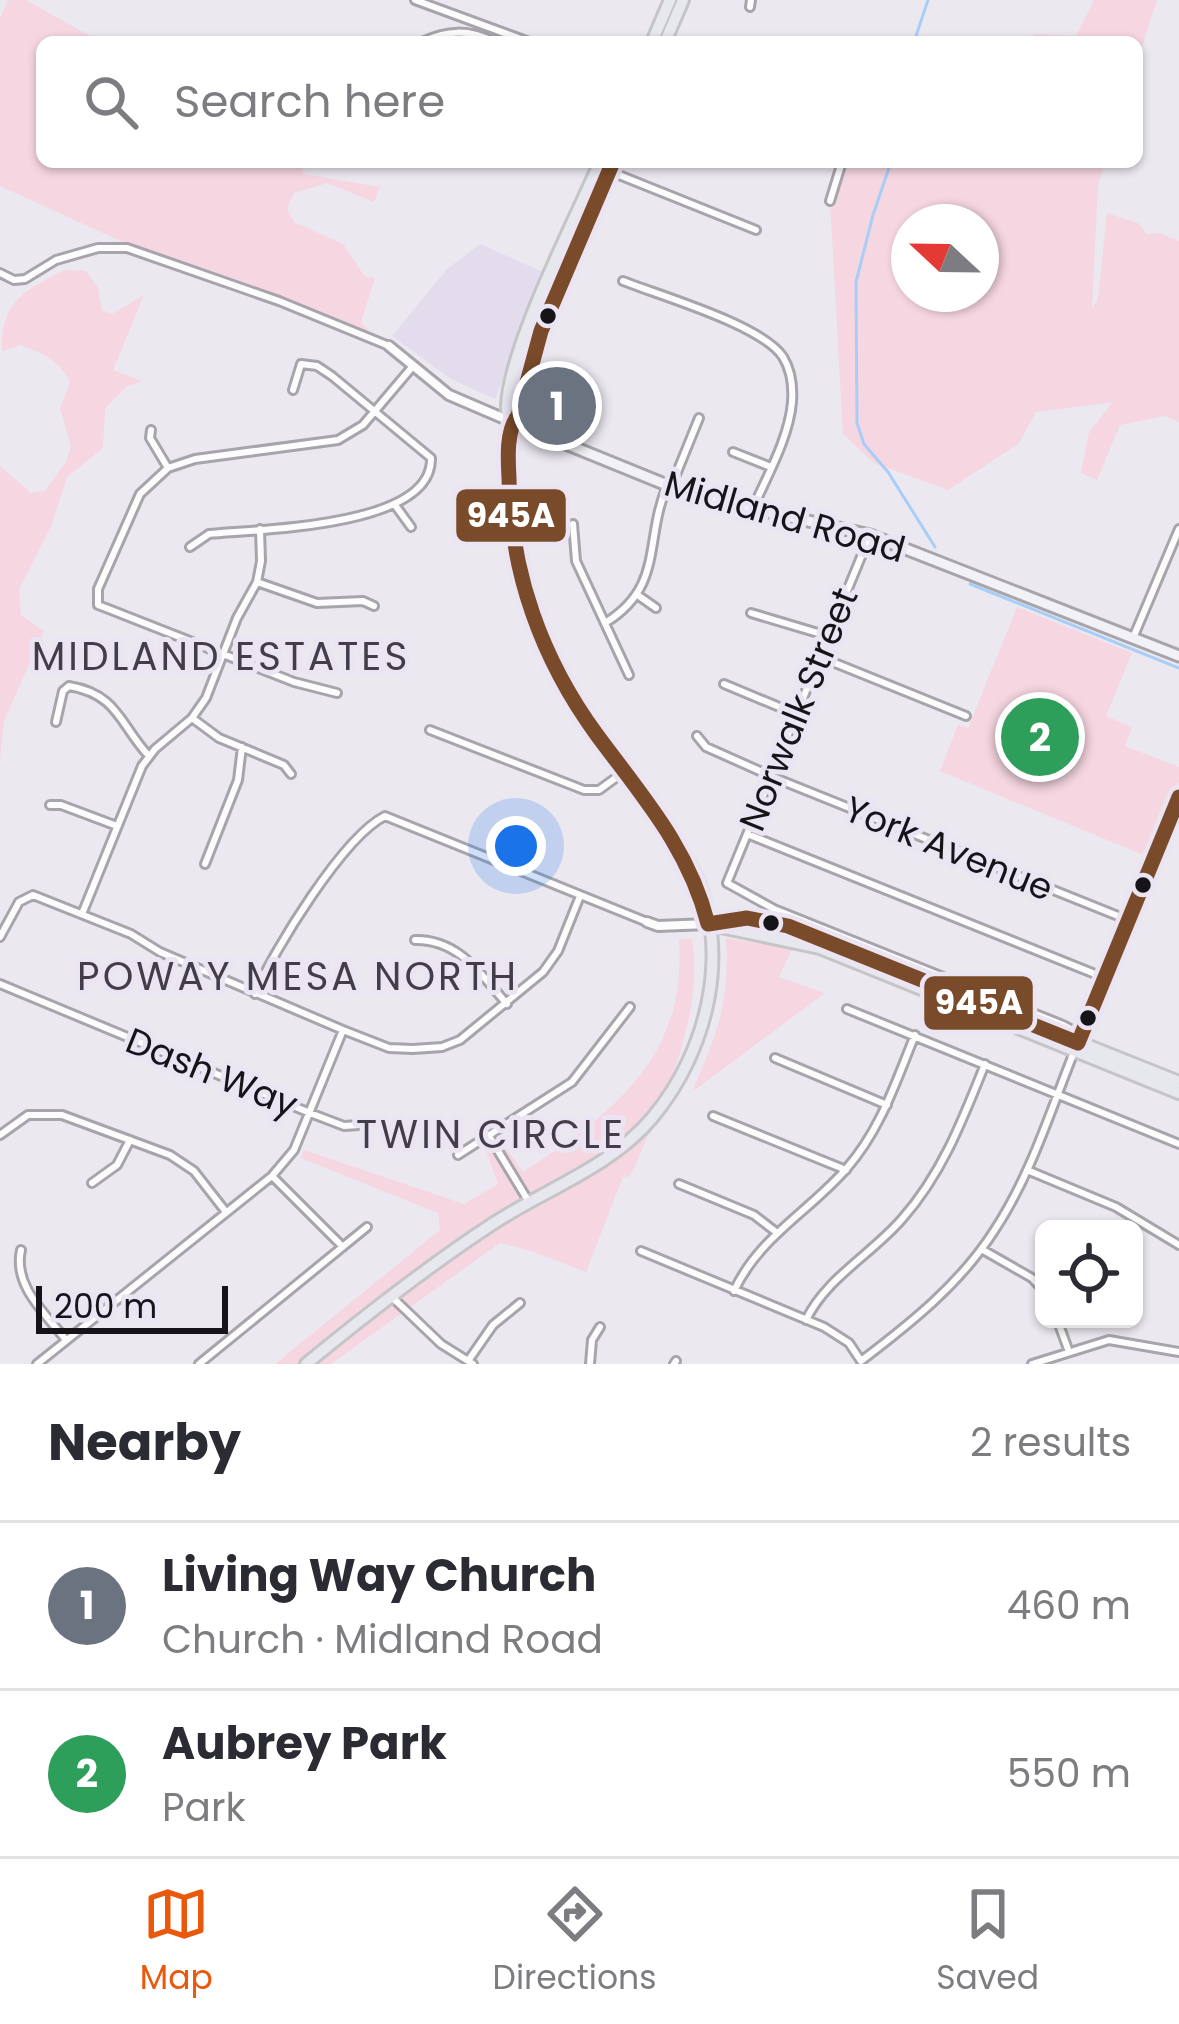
<!DOCTYPE html>
<html lang="en">
<head>
<meta charset="utf-8">
<style>
  body { margin:0; font-family:Poppins,sans-serif; background:#f7f7f7; color:#2b2b33 }
  .controls { position:absolute; right:36px; bottom:36px; display:grid; overflow:hidden; border-radius:18px; box-shadow:0 3px 9px #0004 }
  .controls button { width:108px; height:108px; display:grid; place-items:center; padding:0; border:0; border-bottom:3px solid #e1e1e2; background:#fff; color:#2b2b33; font:60px sans-serif }
  .compass { position:absolute; left:891px; top:204px; width:108px; height:108px; border-radius:50%; background:#fff; box-shadow:0 3px 9px #0004; rotate:292deg }
  .scale { position:absolute; left:36px; bottom:30px; width:192px; box-sizing:border-box; padding-left:12px; border:6px solid #161419; border-top:0; font-size:33px; line-height:42px; white-space:nowrap; color:#161419; -webkit-text-stroke:9px #ebe4f3; paint-order:stroke }
  .you { position:absolute; left:516px; top:846px; width:42px; height:42px; margin:-30px; border:9px solid #fff; border-radius:50%; background:#1a73e8; box-shadow:0 0 0 18px #1a73e833 }
  .badge { display:grid; place-items:center; width:78px; height:78px; border-radius:50%; background:#ea580c; color:#fff; font-size:39px; font-weight:700 }
  .pin { position:absolute; translate:-50% -50%; border:6px solid #fff; box-shadow:0 3px 12px #0006 }
  .list { margin:0; padding:0; list-style:none }
  h2 { display:flex; justify-content:space-between; align-items:center; height:156px; margin:0; padding:0 48px; font-size:51px }
  h2 small { font-size:39px; font-weight:400; color:#7c7c81 }
  .list li { display:grid; grid-template-columns:78px 1fr auto; gap:36px; align-items:center; box-sizing:border-box; height:168px; padding:0 48px; border-top:3px solid #e1e1e2 }
  .list b { display:block; font-size:45px; white-space:nowrap }
  .list p { margin:0; font-size:39px; white-space:nowrap; color:#7c7c81 }
  .list em { font-size:39px; font-style:normal; color:#7c7c81 }
  .icon { flex:none; width:66px; height:66px; fill:none; stroke:currentColor; stroke-width:2; stroke-linecap:round; stroke-linejoin:round }
  .map { position:relative; flex:none; width:1179px; height:1364px; overflow:hidden }
  .search { position:absolute; background:#fff; box-shadow:0 3px 9px #0004; left:36px; right:36px; top:36px; height:132px; display:flex; align-items:center; gap:30px; box-sizing:border-box; padding:0 42px; border-radius:18px; color:#7c7c81; font-size:45px }
  .sheet { height:492px; background:#fff }
  nav { display:flex; justify-content:space-around; align-items:center; box-sizing:border-box; height:168px; border-top:3px solid #e1e1e2; background:#fff; font-size:33px; color:#7c7c81 }
  nav a { display:grid; justify-items:center; gap:6px }
  nav .on { color:#ea580c }
  .map>svg:first-child { display:block }
</style>
</head>
<body>
<div class="map">
<svg width="1179" height="1364" viewBox="0 0 1179 1364">
  <rect width="100%" height="100%" fill="#ebe8f0"/>
  <path fill="#e3dcec" d="M480,244L543,272L495,399L451,379L392,336L447,269Z"/>
  <path fill="#f6d6e1" fill-rule="evenodd" d="M8,0H26L101,42H42V162H302L303,174L380,187L374,202L327,183L294,193L287,209L294,222L343,244L365,277L375,278L361,322L379,341L138,249L0,186V18Z
    M1094,0H1157L1137,62V42H1030L1034,34L1076,36Z
    M846,162H950L966,168L970,162H1105L1098,184L1092,308L1098,299L1107,213L1140,224L1146,234L1159,233L1179,241V422L1165,416L1120,425L1097,480L1081,473L1089,432L1113,402L1036,412L1019,443L948,490L874,463L843,434L830,201ZM909,222H981V294H909Z
    M64,270L86,271L98,288L102,310L112,314L144,295L113,370L142,381L126,387L105,409L103,448L67,477L51,527L19,589L21,615L44,631L4,721L0,759V466L31,493L45,491L66,462L71,447L60,408L70,383C62,362 41,352 20,345L2,351C0,298 30,289 64,270Z
    M1017,607L1132,653L1106,716L1132,727L1125,746L1179,767V782L1146,856L940,771L958,725L968,728Z
    M726,938L792,949L779,977L825,993L692,1092C717,1034 730,1003 726,938Z
    M679,939H692C704,1016 665,1095 636,1164L630,1176L623,1177L586,1272L531,1251L500,1243L331,1364H275L440,1230L438,1213L301,1158L304,1150L464,1204L498,1184L486,1150L501,1141L523,1172C613,1114 688,1056 679,939Z"/>
  <g fill="none" stroke-linecap="round" stroke-linejoin="round">
    <path stroke="#a8cef8" stroke-width="3" d="M914,42L928,0
      M891,162L873,215L856,282L857,423L864,444L888,472L935,547
      M970,584L1179,668"/>
    <defs>
      <path id="minor" d="M415,0L529,42
        M750,7L751,0
        M422,42C447,30 469,29 494,42
        M609,171L756,230
        M830,201L842,162
        M0,273L14,280L25,279L56,260L98,248H127L279,301L389,346
        M623,281C661,296 762,325 783,357C791,370 793,388 792,402C789,438 767,476 753,508
        M151,430L150,438L168,468
        M733,452L771,467
        M671,487L699,418
        M395,505L411,527
        M573,524L576,561L629,675
        M870,535L727,883L774,909L1063,1025L1074,1031L1078,1041
        M190,547L209,534C257,529 433,528 431,458L332,376L317,366L301,364L293,390
        M257,582L317,603L363,601L374,606
        M639,596L656,608
        M751,613L828,636
        M605,623C664,587 644,541 667,486
        M1133,638L1179,529
        M820,657L966,716
        M724,684L796,714
        M337,693L294,682L106,608L98,605V589L140,494L168,468L195,459L338,440L363,425L413,366
        M192,718L219,738L284,765L291,774
        M56,722L63,691L69,686C118,694 120,725 149,756
        M430,730L584,790H599L625,771
        M697,736L706,747L780,780L1128,920
        M50,805H61L117,826
        M747,834L1105,978
        M205,864L238,780L242,747
        M82,914L142,766L155,749L192,718L206,698L237,618L257,582L261,561L260,529
        M0,937L19,902L33,895L131,934L160,952L343,1030L389,1048L413,1049L442,1047L460,1040L543,972L558,951L580,896
        M415,940C458,939 481,974 507,1004
        M0,984L310,1113L344,1126L359,1125
        M255,994C274,950 343,837 385,816L647,922
        M847,1009L1179,1144
        M775,1058L887,1105
        M713,1116L846,1170
        M0,1135L28,1115H62L170,1155L194,1171L226,1212
        M489,1136L529,1202
        M458,1155L572,1082L630,1007
        M1027,1170L1116,1207L1179,1245
        M272,1176L343,1247
        M92,1183L117,1165L130,1140
        M679,1184L754,1215L776,1232
        M21,1250C13,1286 45,1313 66,1340
        M983,1250L1032,1278L1044,1291
        M641,1251L824,1327L849,1343L861,1361C911,1323 960,1284 994,1231C1030,1177 1050,1112 1074,1052
        M734,1291C759,1237 810,1211 847,1168C881,1129 896,1081 915,1035
        M393,1298L441,1344L473,1364
        M1057,1319L1069,1352
        M806,1320C826,1278 872,1254 902,1219C942,1174 963,1119 985,1064
        M468,1361L493,1325L520,1303
        M37,1364L272,1176L294,1150L343,1030
        M199,1364L367,1227
        M590,1364L592,1340L600,1327
        M674,1364L676,1361
        M1032,1364L1109,1340L1179,1352"/>
      <path id="tertiary" d="M389,346L449,395L512,422
        M647,922L658,926L708,924
        M1078,1044L1179,797"/>
      <path id="secondary" d="M512,422L689,494L870,535L1179,656"/>
      <path id="primary" d="M652,42L670,0
        M665,42L683,0
        M512,422L518,416L541,331L613,162
        M708,924L747,918L788,926L1179,1082
        M711,925L820,948L1179,1093
        M306,1364C367,1314 428,1266 494,1223C546,1189 611,1167 652,1118C709,1050 734,945 690,864C658,805 608,758 574,702C541,647 519,587 510,524C507,503 506,482 507,461C508,449 512,436 511,425C511,412 507,421 507,407C508,350 575,219 600,162"/>
    </defs>
    <use href="#minor" stroke="#a7a4ab" stroke-width="12"/>
    <use href="#tertiary" stroke="#a7a4ab" stroke-width="14"/>
    <use href="#secondary" stroke="#a7a4ab" stroke-width="15"/>
    <use href="#primary" stroke="#c5c4c7" stroke-width="16"/>
    <use href="#minor" stroke="#fcfcfd" stroke-width="6"/>
    <use href="#tertiary" stroke="#fcfcfd" stroke-width="8"/>
    <use href="#secondary" stroke="#f2f1f5" stroke-width="9"/>
    <use href="#primary" stroke="#e7e7ee" stroke-width="10"/>
    <defs>
      <path id="bus-1" d="M613,162L541,331L518,416C506,430 508,460 509,478C510,572 542,660 597,735C642,796 689,848 708,924L747,918L788,926L1078,1043L1179,797"/>
    </defs>
    <use href="#bus-1" stroke="#ebe4f3" stroke-width="24"/>
    <use href="#bus-1" stroke="#7a4b2a" stroke-width="15"/>
  </g>
  <g fill="#161419" stroke="#ebe4f3" stroke-width="4.5">
    <circle cx="548" cy="316" r="10"/>
    <circle cx="1143" cy="885" r="10"/>
    <circle cx="771" cy="923" r="10"/>
    <circle cx="1088" cy="1018" r="10"/>
  </g>
  <g text-anchor="middle" stroke-width="10" stroke-linejoin="round" paint-order="stroke">
    <g font-size="36" fill="#161419" stroke="#ebe4f3">
      <text transform="translate(785 516) rotate(16)" y="13">Midland Road</text>
      <text transform="translate(798 709) rotate(-68)" y="13">Norwalk Street</text>
      <text transform="translate(949 848) rotate(22)" y="13">York Avenue</text>
      <text transform="translate(212 1072) rotate(22)" y="13">Dash Way</text>
    </g>
    <g font-size="39" letter-spacing="3" fill="#433d49" stroke="#ebe4f3">
      <text x="221" y="670">MIDLAND ESTATES</text>
      <text x="298" y="990">POWAY MESA NORTH</text>
      <text x="491" y="1148">TWIN CIRCLE</text>
    </g>
  </g>
  <g stroke="#ebe4f3" stroke-width="4.5">
    <rect x="454" y="487" width="114" height="57" rx="12" fill="#7a4b2a"/>
    <rect x="922" y="974" width="113" height="58" rx="12" fill="#7a4b2a"/>
  </g>
  <g font-size="33" text-anchor="middle" font-weight="bold" fill="#fff">
    <text x="511" y="527">945A</text>
    <text x="979" y="1014">945A</text>
  </g>
</svg>
<div class="controls">
<button><svg class="icon" aria-label="locate" viewBox="0 0 24 24"><circle cx="12" cy="12" r="6"/><path d="M12 2v4M12 18v4M2 12h4M18 12h4"/></svg></button>
</div>
<svg class="compass" viewBox="-18 -18 36 36"><path d="M0-13l5 13h-10z" fill="#e53935"/><path d="M0 13l5-13h-10z" fill="#7c7c81"/></svg>
<div class="scale">200 m</div>
<div class="you"></div>
<div class="pin badge" style="left:557px;top:406px;background:#6b7280">1</div>
<div class="pin badge" style="left:1040px;top:737px;background:#2e9e5b">2</div>
<div class="search"><svg class="icon" aria-label="search" viewBox="0 0 24 24"><circle cx="10" cy="10" r="6"/><path d="M15 15l6 6"/></svg>Search here</div>
</div>
<section class="sheet">
<h2>Nearby<small>2 results</small></h2>
<ul class="list">
<li><span class="badge" style="background:#6b7280">1</span><div><b>Living Way Church</b><p>Church · Midland Road</p></div><em>460 m</em></li>
<li><span class="badge" style="background:#2e9e5b">2</span><div><b>Aubrey Park</b><p>Park</p></div><em>550 m</em></li>
</ul>
</section>
<nav>
<a class="on"><svg class="icon" aria-label="map" viewBox="0 0 24 24"><path d="M3 6l6-2 6 2 6-2v14l-6 2-6-2-6 2zM9 4v14M15 6v14"/></svg>Map</a>
<a><svg class="icon" aria-label="directions" viewBox="0 0 24 24"><path d="M12 3l9 9-9 9-9-9zM9 14v-3h6M13 9l2 2-2 2"/></svg>Directions</a>
<a><svg class="icon" aria-label="saved" viewBox="0 0 24 24"><path d="M7 4h10v16l-5-4-5 4z"/></svg>Saved</a>
</nav>
</body>
</html>
